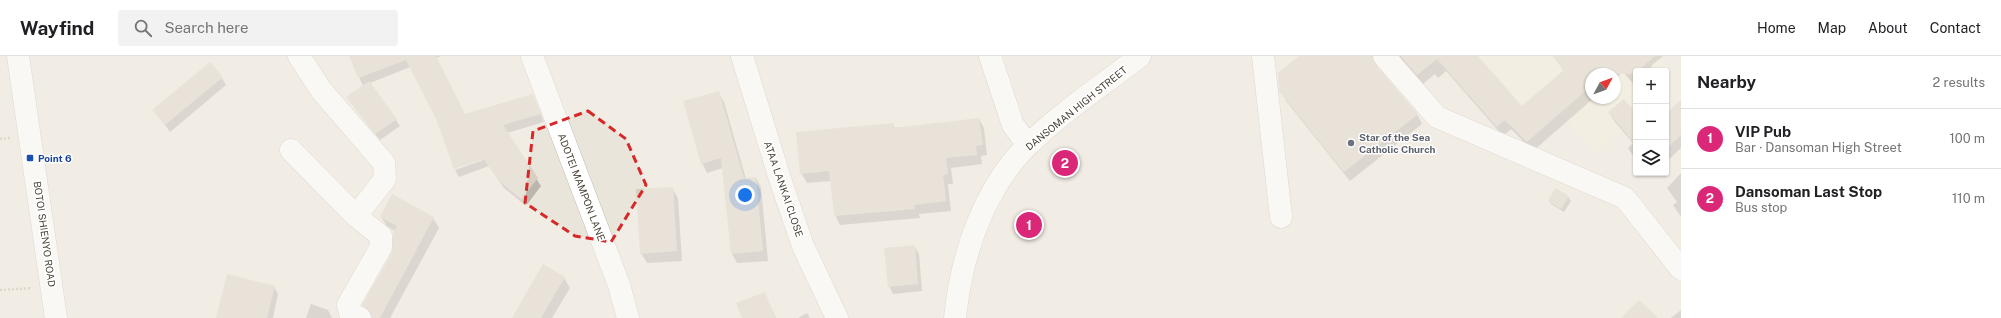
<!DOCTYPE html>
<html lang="en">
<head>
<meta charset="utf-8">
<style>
  body { margin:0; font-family:"Public Sans",sans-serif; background:#f2f2f2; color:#202124 }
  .controls { position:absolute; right:12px; top:12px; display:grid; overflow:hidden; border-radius:4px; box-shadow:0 1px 3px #0004 }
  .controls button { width:36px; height:36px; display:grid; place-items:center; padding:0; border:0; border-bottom:1px solid #e0e0e0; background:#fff; color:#202124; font:20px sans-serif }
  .compass { position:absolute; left:1585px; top:12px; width:36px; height:36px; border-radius:50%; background:#fff; box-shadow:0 1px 3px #0004; rotate:49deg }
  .you { position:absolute; left:745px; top:139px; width:14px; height:14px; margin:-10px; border:3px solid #fff; border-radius:50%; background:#1a73e8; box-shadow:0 0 0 6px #1a73e833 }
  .badge { display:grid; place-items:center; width:26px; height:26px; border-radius:50%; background:#db2777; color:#fff; font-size:13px; font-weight:700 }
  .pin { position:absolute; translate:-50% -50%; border:2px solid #fff; box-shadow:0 1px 4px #0006 }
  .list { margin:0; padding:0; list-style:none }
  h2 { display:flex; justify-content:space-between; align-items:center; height:52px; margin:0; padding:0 16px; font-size:17px }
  h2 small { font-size:13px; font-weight:400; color:#757577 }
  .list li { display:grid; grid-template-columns:26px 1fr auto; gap:12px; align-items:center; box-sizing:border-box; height:60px; padding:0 16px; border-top:1px solid #e0e0e0 }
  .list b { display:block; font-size:15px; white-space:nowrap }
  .list p { margin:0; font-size:13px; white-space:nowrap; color:#757577 }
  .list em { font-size:13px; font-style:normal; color:#757577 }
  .icon { flex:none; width:22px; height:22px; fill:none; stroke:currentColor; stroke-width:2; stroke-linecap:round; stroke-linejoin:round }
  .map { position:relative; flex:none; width:1681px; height:262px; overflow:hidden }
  header { display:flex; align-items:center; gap:24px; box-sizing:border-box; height:56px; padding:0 20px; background:#fff; border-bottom:1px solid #e0e0e0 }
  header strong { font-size:19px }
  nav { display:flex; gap:22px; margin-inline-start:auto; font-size:14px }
  .search { width:280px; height:36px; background:#f2f2f2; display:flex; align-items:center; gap:10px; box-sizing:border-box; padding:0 14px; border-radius:4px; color:#757577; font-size:15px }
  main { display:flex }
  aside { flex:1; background:#fff }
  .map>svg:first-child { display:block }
</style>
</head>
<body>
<header>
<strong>Wayfind</strong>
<div class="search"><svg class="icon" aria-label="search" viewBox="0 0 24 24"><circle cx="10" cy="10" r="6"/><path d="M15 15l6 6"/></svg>Search here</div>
<nav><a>Home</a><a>Map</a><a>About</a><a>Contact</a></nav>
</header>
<main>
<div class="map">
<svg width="1681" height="262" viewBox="0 0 1681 262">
  <rect width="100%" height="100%" fill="#f6f3ec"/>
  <path fill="#eae5da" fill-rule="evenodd" d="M0,0H1681V262H0ZM1636,15H1666V117H1636ZM1591,18H1615V42H1591Z"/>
  <path fill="#efe8d6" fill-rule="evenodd" d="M1431,0H1657L1679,23L1666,35V15H1636V62L1597,97L1539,33L1497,71ZM1591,18H1615V42H1591Z"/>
  <path fill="#0003" d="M350,0H441L436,2L465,59L533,40L544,66L507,77L541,130L526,150L504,132L489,110L459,121L455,114L489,102L437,62L410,11L370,27L400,70L380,84L347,42L363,30Z
    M1301,0H1382L1377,6V12L1417,58L1422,68L1350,125L1286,45L1280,34Z
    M1398,0H1477L1522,52L1564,15L1553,0H1663L1651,10L1654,15H1636V31L1623,16L1615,23V18H1591V42H1594L1533,95L1511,73L1503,80L1446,15L1438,22L1435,18L1423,28Z
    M222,22L226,29L170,76L154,54Z
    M718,36L724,46L746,123L756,122L761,131L768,205L737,207L732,198L723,112L707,117L702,107Z
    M1681,45V92L1666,106V58Z
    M1609,56L1636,59V104L1628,92L1633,87L1614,65Z
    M979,63L984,72L987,99L981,100L982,108L951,112L953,128H948L951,155L919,158L920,162L840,169L835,159L831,125L807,127L801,117L893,68L895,72Z
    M1647,117H1653L1650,120Z
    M1681,117V161L1673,149L1677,146L1667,132Z
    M672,132L678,142L682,205L647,207L641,197Z
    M392,140L433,162L439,172L390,262H373L363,249L393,197L395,175L387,170L381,161Z
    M1568,141L1571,145L1564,156L1551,148L1549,145Z
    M914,190L919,198L922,235L893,238L889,230Z
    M543,209L564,222L570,232L552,262H513Z
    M274,231L278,238L273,262H217Z
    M764,237L776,262H743Z
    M311,248L328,254L332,262H306Z
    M1681,254V262H1671Z
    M807,257L810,262H798Z"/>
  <path fill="#d8cfc1" d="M349,0H436L465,58L533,38L541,58L503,69L538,122L521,143L498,124L484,103L454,113L436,63L406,4L358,22Z
    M1299,0H1372L1375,8L1418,58L1344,116L1279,35L1278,17Z
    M1401,0H1478L1522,50L1564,14L1552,0H1655L1634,18H1591V30L1527,86L1505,64L1497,71L1437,3L1417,19Z
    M210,6L223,21L165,69L152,54Z
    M369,25L397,63L375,78L346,41Z
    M719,35L744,122L756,121L763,195L731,198L721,102L701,108L683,45Z
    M1624,43L1636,57V89L1608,56Z
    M1681,44V79L1666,93V57Z
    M979,62L983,89L976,90L977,99L946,102L948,118L943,119L946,145L914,149L915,153L834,160L829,115L800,118L796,76L893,67L894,72Z
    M673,131L677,195L640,198L636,133Z
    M1555,132L1569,140L1561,153L1548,145Z
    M392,138L434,161L380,262H372L370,255L362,249L392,197L393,177L397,170L380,161Z
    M915,189L918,228L888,231L884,192Z
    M543,208L565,221L541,262H512Z
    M227,218L275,230L267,262H216Z
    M765,236L775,262H742L736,247Z
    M1639,244L1658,262H1621Z"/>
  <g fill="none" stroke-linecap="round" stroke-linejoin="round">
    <defs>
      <path id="minor" d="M18,0L56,262
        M299,0L321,34L384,107L385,123L356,160L381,180V191L348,249L350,257L360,262
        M532,0L619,229L628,262
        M742,0L780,123L803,190L837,262
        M990,0L1013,69L1028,89
        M1263,0L1281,161
        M1384,0L1437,61L1625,142L1681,213
        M291,94L356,160
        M955,262C961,201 983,133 1028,89C1062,56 1103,29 1140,0"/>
    </defs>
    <use href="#minor" stroke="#c2bbae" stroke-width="23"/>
    <path stroke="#c4b79f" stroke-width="2.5" stroke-dasharray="2 2" stroke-linecap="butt" d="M0,83L10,82
      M0,234L32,232"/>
    <use href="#minor" stroke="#fff" stroke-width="22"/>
  </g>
  <path d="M0 0H1681V262H0ZM588,55L626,83L646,129L611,186L575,180L525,147L533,75Z" fill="#f6f3ec" fill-opacity=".55" fill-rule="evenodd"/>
  <path fill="none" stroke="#d62828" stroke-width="3" stroke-dasharray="8 5" stroke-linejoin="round" d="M588,55L626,83L646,129L611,186L575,180L525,147L533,75Z"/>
  <circle fill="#6b7280" stroke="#fff" stroke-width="1.5" cx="1351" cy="87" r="4"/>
  <rect fill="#1a4fb4" stroke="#fff" stroke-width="1.5" x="26" y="98" width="8" height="8" rx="2"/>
  <g text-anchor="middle" stroke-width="3" stroke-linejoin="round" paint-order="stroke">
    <g font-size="10" fill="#4b4439" stroke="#fff">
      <text transform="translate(1076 52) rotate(-39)" y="4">DANSOMAN HIGH STREET</text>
      <text transform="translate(582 131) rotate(69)" y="4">ADOTEI MAMPON LANE</text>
      <text transform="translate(784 133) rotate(71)" y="4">ATAA LANKAI CLOSE</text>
      <text transform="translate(45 178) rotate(82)" y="4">BOTOI SHIENYO ROAD</text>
    </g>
    <g font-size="10" font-weight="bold" fill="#5b616d" stroke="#fff" text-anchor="start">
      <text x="1359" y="85">Star of the Sea<tspan x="1359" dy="12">Catholic Church</tspan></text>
    </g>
    <g font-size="10" font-weight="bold" fill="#164399" stroke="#fff" text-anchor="start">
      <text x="38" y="106">Point 6</text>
    </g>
  </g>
</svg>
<div class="controls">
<button>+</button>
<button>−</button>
<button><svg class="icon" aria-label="layers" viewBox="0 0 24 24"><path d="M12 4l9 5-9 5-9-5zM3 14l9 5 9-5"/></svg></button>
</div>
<svg class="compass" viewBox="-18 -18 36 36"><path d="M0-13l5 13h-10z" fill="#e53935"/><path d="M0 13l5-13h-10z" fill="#757577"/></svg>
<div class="you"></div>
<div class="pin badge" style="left:1029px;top:169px">1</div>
<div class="pin badge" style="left:1065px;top:107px">2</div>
</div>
<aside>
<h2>Nearby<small>2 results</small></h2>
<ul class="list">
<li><span class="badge">1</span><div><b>VIP Pub</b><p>Bar · Dansoman High Street</p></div><em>100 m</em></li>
<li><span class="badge">2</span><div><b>Dansoman Last Stop</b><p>Bus stop</p></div><em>110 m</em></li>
</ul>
</aside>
</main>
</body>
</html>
